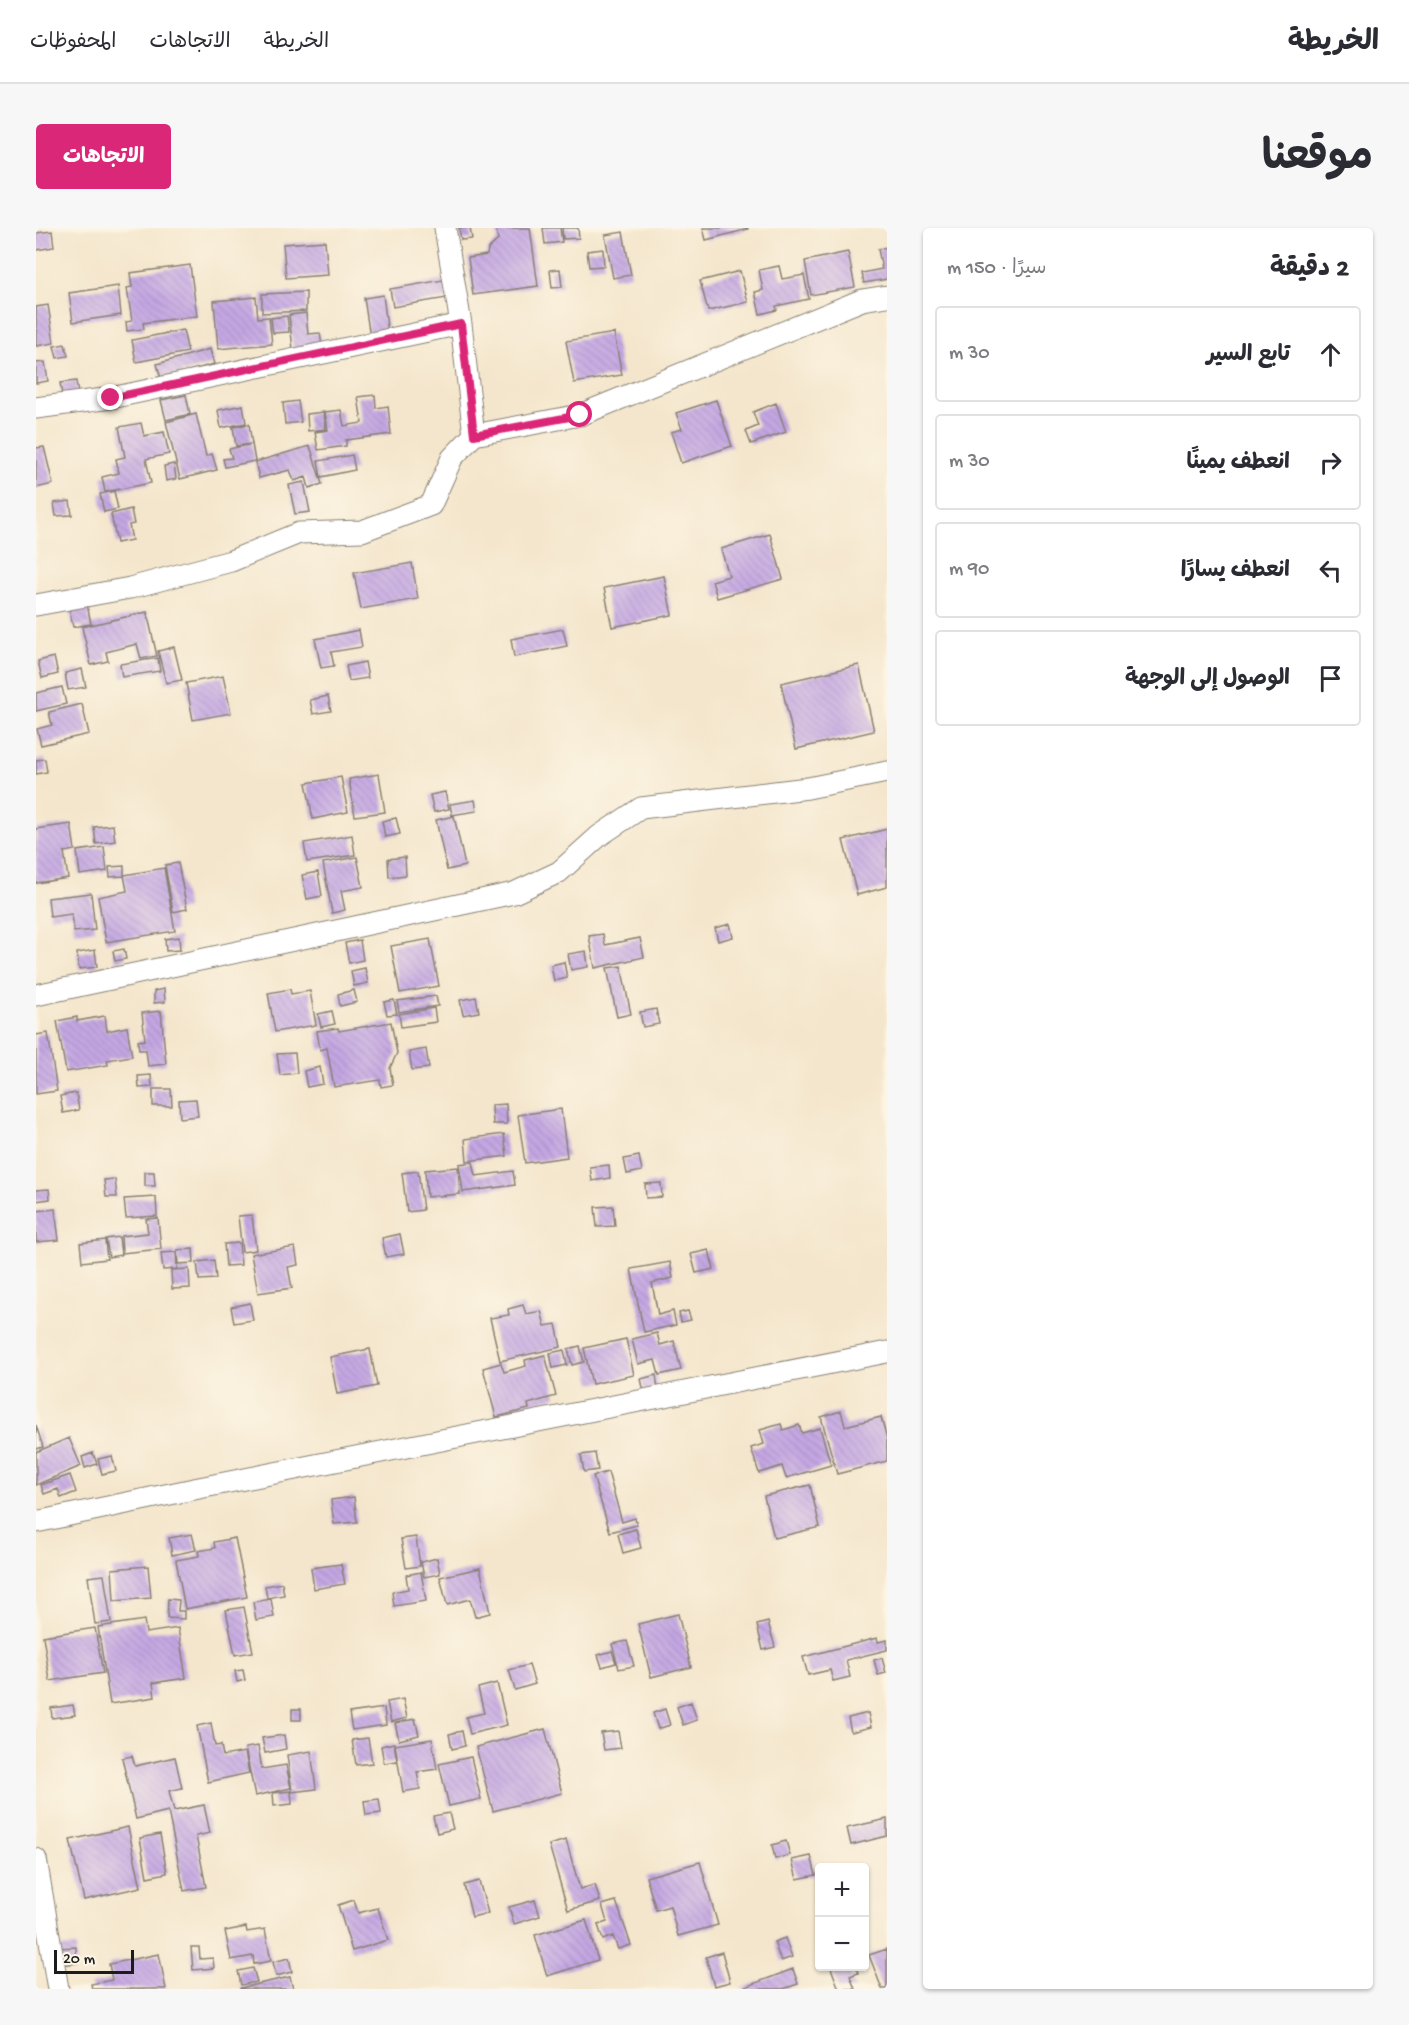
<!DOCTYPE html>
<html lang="ar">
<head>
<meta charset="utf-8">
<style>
  body { margin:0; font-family:"Gochi Hand","Playpen Sans Arabic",sans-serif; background:#f7f7f7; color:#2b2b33; direction:rtl }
  .controls { position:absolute; right:18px; bottom:18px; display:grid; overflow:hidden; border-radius:6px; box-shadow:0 2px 4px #0004 }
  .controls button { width:54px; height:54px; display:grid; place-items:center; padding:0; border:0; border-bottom:2px solid #e1e1e2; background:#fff; color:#2b2b33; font:30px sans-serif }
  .scale { position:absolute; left:18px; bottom:15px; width:80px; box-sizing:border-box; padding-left:6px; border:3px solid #1c1c1c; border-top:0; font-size:16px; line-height:21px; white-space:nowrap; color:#1c1c1c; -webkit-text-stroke:4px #fcf5e5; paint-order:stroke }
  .stop { position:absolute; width:18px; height:18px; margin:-14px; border:4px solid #db2777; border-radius:50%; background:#fff }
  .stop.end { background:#db2777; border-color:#fff; box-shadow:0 2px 6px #0008 }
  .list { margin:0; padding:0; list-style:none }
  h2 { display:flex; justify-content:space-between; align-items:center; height:78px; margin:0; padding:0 24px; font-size:26px }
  h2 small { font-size:20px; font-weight:400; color:#7c7c81 }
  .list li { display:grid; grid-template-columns:39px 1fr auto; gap:18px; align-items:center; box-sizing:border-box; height:96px; margin:0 12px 12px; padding:0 12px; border:2px solid #e1e1e2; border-radius:6px }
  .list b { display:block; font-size:22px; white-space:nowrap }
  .list em { font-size:20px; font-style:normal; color:#7c7c81 }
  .icon { flex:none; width:33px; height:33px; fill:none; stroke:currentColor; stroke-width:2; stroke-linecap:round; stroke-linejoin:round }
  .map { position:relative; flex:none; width:851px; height:1761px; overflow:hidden; direction:ltr; border-radius:6px }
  header { display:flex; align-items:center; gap:36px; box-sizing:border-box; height:84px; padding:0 30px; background:#fff; border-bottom:2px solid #e1e1e2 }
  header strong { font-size:28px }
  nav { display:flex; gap:33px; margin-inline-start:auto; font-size:21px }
  .intro { display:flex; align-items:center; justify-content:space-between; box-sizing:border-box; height:144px; padding:0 36px }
  h1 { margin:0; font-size:42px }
  .button { padding:15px 27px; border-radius:6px; background:#db2777; color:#fff; font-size:21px; font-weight:700 }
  main { display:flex; gap:36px; padding:0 36px }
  aside { flex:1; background:#fff; border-radius:6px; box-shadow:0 2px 4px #0004 }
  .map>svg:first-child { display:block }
</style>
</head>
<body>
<header>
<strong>الخريطة</strong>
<nav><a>الخريطة</a><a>الاتجاهات</a><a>المحفوظات</a></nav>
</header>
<div class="intro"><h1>موقعنا</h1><a class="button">الاتجاهات</a></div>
<main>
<aside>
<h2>2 دقيقة<small>سيرًا · 150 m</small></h2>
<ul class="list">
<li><svg class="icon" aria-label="ahead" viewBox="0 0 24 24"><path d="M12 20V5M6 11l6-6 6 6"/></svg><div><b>تابع السير</b></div><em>30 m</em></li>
<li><svg class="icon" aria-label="right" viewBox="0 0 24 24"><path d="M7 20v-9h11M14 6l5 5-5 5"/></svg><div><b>انعطف يمينًا</b></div><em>30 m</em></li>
<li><svg class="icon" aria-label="left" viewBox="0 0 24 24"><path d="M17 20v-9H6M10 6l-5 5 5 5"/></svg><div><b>انعطف يسارًا</b></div><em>90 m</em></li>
<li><svg class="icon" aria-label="arrive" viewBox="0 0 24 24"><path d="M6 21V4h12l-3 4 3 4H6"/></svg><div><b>الوصول إلى الوجهة</b></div></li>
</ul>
</aside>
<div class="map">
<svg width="851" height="1761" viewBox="0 0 851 1761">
  <defs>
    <pattern id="building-back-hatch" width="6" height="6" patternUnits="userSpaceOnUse" patternTransform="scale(1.5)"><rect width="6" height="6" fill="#c4a7e3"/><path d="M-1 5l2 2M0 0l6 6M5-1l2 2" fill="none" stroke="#a88fc2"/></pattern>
  </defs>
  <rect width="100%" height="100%" fill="#fcf5e5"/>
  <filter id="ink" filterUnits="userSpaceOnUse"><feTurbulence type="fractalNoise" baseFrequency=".0167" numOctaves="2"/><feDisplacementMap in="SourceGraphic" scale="12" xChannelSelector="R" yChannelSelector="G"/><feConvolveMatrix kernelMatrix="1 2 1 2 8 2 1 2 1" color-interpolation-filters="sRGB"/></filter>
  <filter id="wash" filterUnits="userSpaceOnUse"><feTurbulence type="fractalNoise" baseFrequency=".008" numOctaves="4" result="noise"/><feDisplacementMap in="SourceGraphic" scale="24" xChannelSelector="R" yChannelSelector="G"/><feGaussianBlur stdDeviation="1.35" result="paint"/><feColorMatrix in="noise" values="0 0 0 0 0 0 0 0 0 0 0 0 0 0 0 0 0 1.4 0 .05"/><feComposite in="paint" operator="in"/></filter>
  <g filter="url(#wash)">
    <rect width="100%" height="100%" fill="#f4e6cc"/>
    <g id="blocks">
      <path fill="url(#building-back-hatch)" d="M423,0H434L436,11L425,12Z
        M460,0H494L502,58L437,67L432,30L451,27L452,21L462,12Z
        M507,0H524L526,14L509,16Z
        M526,0H542L543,10L527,11Z
        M667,0H712V1L670,12Z
        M16,3L18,19L0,22V5Z
        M587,4L595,47L577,50L569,7Z
        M289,13L292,47L250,50L247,16Z
        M851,19V51L828,55L826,45L846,41L842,21Z
        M567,21L568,38L553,39L551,23Z
        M812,24L819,59L775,67L769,33Z
        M154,37L161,88L107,95L108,101L91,103L90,94L96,93L91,60L96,59L94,45Z
        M743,38L746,51L768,47L773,71L740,78L741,82L724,86L719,64L727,62L723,42Z
        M524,41L526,59L516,60L514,42Z
        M704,43L712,74L672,83L664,53Z
        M407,52L411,70L357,79L354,61Z
        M82,58L85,87L37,94L33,65Z
        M270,64V83L226,85V66Z
        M347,67L352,106L334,109L328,70Z
        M220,69L222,90L233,89L236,116L182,121L178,73Z
        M12,77L18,115L0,118V79Z
        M270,85L272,106L284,105L286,118L257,121L253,87Z
        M251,88L253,104L237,105L235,90Z
        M147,102L152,124L100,134L96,112Z
        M578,105L586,147L538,155L530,113Z
        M29,116L32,128L21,130L18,118Z
        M174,121L178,136L125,151L121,136Z
        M9,134L12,153L0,155V135Z
        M40,153L42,166L26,167L24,155Z
        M150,167L154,186L130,192L125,172Z
        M339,167L340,180L352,178L355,206L310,212V218L282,222L279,204L292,202L289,184L305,182L308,198L326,195L322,169Z
        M680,172L696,218L645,235L635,204L646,201L640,185Z
        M262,173L265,194L249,196L247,175Z
        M740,175L750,204L715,216L710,203L722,198L717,184Z
        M207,177L210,195L185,200L182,182Z
        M288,184L290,201L272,203L271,186Z
        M160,186L170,228L176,226L181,242L144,251L130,194Z
        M105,195L108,208L128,204L133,226L110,231L115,255L69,264L66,249L83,245L80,231L89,229L83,199Z
        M213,196L216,216L200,218L197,199Z
        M216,216L219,233L189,239L187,231L196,230L193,221Z
        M274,218L286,256L273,260L270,249L258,253L254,242L223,250L219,234Z
        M8,219L17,256L0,260V220Z
        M316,227L319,242L285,249L282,233Z
        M138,236L140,251L130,253L128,238Z
        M268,254L274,284L259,286L253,257Z
        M78,263L82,281L68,284L64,266Z
        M34,273L36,287L20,288L18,275Z
        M95,281L98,296L93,297L96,312L81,315L75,286Z
        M734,306L747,351L681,370L676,353L693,348L685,321Z
        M376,335L382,371L325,381L318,345Z
        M628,348L636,387L576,399L568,360Z
        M51,376L55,396L37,399L33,379Z
        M111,384L121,428L105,431L101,416L70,424L72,433L55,437L46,399Z
        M527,401L531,418L478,429L475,411Z
        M323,402L326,419L295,424L298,438L285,440L279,411Z
        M138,419L146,452L130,455L122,423Z
        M18,429L22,446L6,450L2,433Z
        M122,430L124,443L86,449L84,436Z
        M329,434L332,450L313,453L310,438Z
        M823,437L838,503L760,521L745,455Z
        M46,441L50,459L32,462L29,445Z
        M187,448L195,485L157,492L150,455Z
        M26,459L30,476L0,483V465Z
        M292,468L295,483L277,486L274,472Z
        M46,476L53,506L5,517L1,501L16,497L13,484Z
        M9,531L11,544L0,546V532Z
        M343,546L349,584L319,588L313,551Z
        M305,549L312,584L277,591L270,555Z
        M409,564L413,581L398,584L394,567Z
        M439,572L441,583L416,587L414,576Z
        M418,588L429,638L411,642L400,592Z
        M360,590L364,606L349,609L346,593Z
        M35,596L39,622L28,624L32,650L0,655V601Z
        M77,597L79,613L60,616L58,599Z
        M851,601V659L821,667L807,612Z
        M316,607L319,627L271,634L268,615Z
        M68,619L71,643L44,647L41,623Z
        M321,629L327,659L305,663L309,682L296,685L287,635Z
        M369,629L370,647L353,649L352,631Z
        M142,635L151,681L137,684L129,637Z
        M88,638V648L74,649L73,639Z
        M128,640L139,703L70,714L62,669L91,663L88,647Z
        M282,644L286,668L271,671L266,647Z
        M55,665L59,702L38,704L36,686L14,689L12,670Z
        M694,696L697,709L682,713L679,700Z
        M567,706L569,717L604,710L608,729L559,740L553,708Z
        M143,709L144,722L130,723L129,711Z
        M394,711L403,758L364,765L355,718Z
        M324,712L327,732L313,735L309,715Z
        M88,721L90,731L79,733L77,723Z
        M59,722L61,739L43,741L41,725Z
        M550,723L552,739L535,742L532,726Z
        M528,734L531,750L518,753L515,737Z
        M585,738L595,786L581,789L571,740Z
        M329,740L332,755L318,758L315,743Z
        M128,761L129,774L118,775V763Z
        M254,761L255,766L274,763L280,797L239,804L232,765Z
        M318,762L321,774L304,778L302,766Z
        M400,768L402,778L363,784L361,773Z
        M440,769L443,784L427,787L424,772Z
        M358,772L361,786L351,787L348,774Z
        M398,780L400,794L365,799L363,786Z
        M620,781L623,796L607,799L604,784Z
        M125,783L130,836L112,838L110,822H103L102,813L109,812L106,785Z
        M296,783L299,796L285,799L282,786Z
        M69,788L71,803L91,799L96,828L71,832L72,837L30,844L21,793L41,789V793Z
        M355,794L361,825L354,840L357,857L345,859L344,852L298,859L291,820L284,822L281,803L302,800L303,803Z
        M12,805L21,863L0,866V807Z
        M390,821L393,840L376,842L373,824Z
        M259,825L261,845L244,847L241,826Z
        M284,839L287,856L271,859L268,843Z
        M115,847L116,859L103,860L102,848Z
        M117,861H135L136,878H117Z
        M40,865L43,882L27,885L24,868Z
        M160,871L162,888L144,890L143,872Z
        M470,876L471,896H457L456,877Z
        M525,881L531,929L489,935L482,887Z
        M468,906L471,928L431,933L429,911Z
        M603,928L606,943L591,946L588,931Z
        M437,934L440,948L477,943L479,957L427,964L423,936Z
        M573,937L574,950L556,953L554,939Z
        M422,939L424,966L391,969L389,942Z
        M382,943L387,982L371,984L366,945Z
        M109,944H118L119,958H109Z
        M79,951L81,969H70L68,952Z
        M625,955L626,969L610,970L609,956Z
        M13,961L14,971L0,973V962Z
        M120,969L121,988L90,990L88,971Z
        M577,978L579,998L561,999L559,979Z
        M19,981L23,1012L0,1014V983Z
        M216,987L220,1022L206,1024L202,988Z
        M122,990L125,1021L86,1025L85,1008L112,1005L110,991Z
        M364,1006L368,1026L350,1029L346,1010Z
        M83,1009L85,1027L73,1029L70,1011Z
        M69,1012L71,1031L46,1034L44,1015Z
        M203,1015L205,1037L190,1038L188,1016Z
        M259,1019L262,1037L252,1039L256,1060L222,1065L215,1026Z
        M157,1021L158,1035L142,1036L141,1022Z
        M673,1022L678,1041L660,1045L655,1026Z
        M140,1024L141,1041L127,1042L125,1025Z
        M178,1032L180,1051L163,1052L161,1034Z
        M634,1034L637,1050L616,1055L622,1087L637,1083L640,1097L608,1104L595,1041Z
        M153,1041L154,1060L136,1061L135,1042Z
        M214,1075L217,1092L198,1095L195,1079Z
        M487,1077L490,1086L505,1083L509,1098L520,1096L525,1119L464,1133L454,1090L473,1087L472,1081Z
        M652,1083L655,1092L645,1094L643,1085Z
        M621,1105L624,1117L638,1113L645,1142L623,1147L619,1132L602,1136L596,1111Z
        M590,1111L598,1147L556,1156L548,1120Z
        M544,1118L548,1134L536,1137L532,1121Z
        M334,1121L341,1158L301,1166L294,1129Z
        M528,1122L531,1137L517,1140L514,1125Z
        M509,1127L520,1168L492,1176L493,1181L460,1189L447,1140L465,1135L468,1144L490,1138L489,1132Z
        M620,1147L622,1161L608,1164L605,1151Z
        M805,1183L809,1198L845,1189L851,1211V1233L801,1246L785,1189Z
        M745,1196L747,1202L763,1197L766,1205L784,1200L795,1237L750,1250L746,1238L723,1245L715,1220L728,1216L724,1202Z
        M0,1197L7,1219L0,1221Z
        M33,1210L45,1238L0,1257V1224Z
        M57,1225L61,1236L49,1240L46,1229Z
        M559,1225L562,1242L548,1244L545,1227Z
        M76,1228L80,1243L66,1246L62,1231Z
        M572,1244L586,1294L599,1290L601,1297L574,1304L557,1248Z
        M34,1247L40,1264L25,1270L22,1261L8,1266L5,1257Z
        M774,1257L784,1299L738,1310L728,1268Z
        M318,1269L321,1294L298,1296L295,1272Z
        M600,1301L605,1320L587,1325L582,1306Z
        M156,1306L160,1322L136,1327L133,1310Z
        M380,1309L384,1338L370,1340L365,1311Z
        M199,1310L211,1369L149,1381L140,1332L163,1328L162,1323L179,1320L178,1314Z
        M401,1330L404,1346L388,1349L385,1334Z
        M305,1336L309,1356L278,1361L275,1340Z
        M112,1338L115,1370L78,1373L76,1341Z
        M444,1340L454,1385L439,1389L434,1371L411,1377L404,1349Z
        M385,1344L390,1373L358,1378L356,1364L372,1361L370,1347Z
        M68,1347L75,1394L59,1396L52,1349Z
        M246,1355L248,1367L231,1370L229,1358Z
        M132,1371L143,1372L142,1383H148V1391L131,1390Z
        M235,1371L238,1389L220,1392L217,1374Z
        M208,1379L217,1424L199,1427L190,1382Z
        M642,1386L655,1439L615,1449L602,1396Z
        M108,1392L110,1405L142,1400L150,1450L117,1455L119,1469L74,1476L62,1399Z
        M732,1394L739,1419L727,1422L721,1397Z
        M59,1400L67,1445L14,1453L7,1408Z
        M841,1410L842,1414L851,1412V1422L810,1432L814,1449L797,1453L794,1442L772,1447L767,1429Z
        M591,1413L598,1438L583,1441L576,1416Z
        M576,1423L580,1435L566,1439L562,1427Z
        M846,1430L850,1445L842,1447L838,1432Z
        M493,1437L499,1456L479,1462L473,1442Z
        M207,1442L209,1452L201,1454L199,1443Z
        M461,1455L471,1497L434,1506L430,1489L448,1485L442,1460Z
        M367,1471L371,1490L355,1494L351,1474Z
        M655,1474L661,1492L647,1497L641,1479Z
        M37,1477L39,1487L16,1490L15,1480Z
        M348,1480L350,1497L316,1502L313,1485Z
        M256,1481H265V1492H256Z
        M629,1481L634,1497L622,1501L617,1485Z
        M832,1485L835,1499L815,1504L812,1490Z
        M379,1491L383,1507L363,1512L359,1495Z
        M175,1495L179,1518L185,1517L187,1528L209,1524L213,1545L172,1554L161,1498Z
        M509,1501L526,1565L457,1583L440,1519Z
        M426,1503L429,1518L416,1521L413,1506Z
        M582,1503L585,1520L568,1522L565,1505Z
        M248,1507L250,1521L229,1525L226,1510Z
        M332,1510L336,1535L320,1537L316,1512Z
        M396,1511L401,1541L381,1544L384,1561L367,1564L359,1517Z
        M358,1515L361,1533L348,1535L345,1518Z
        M222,1518L226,1541L250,1537L255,1560L219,1568L209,1520Z
        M275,1523L280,1561L256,1564L251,1527Z
        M96,1528L99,1538L139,1529L146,1560L133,1563L138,1583L168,1577L174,1605L160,1608L170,1659L148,1663L132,1583L100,1591L86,1530Z
        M435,1529L445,1571L413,1578L403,1536Z
        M255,1563L256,1576L238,1578L237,1565Z
        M343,1571L345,1585L330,1587L328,1573Z
        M413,1585L417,1601L401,1605L397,1588Z
        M851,1591V1608L815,1617L811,1600Z
        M92,1599L105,1659L48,1672L34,1612Z
        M124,1606L131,1645L111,1649L104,1610Z
        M530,1612L544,1661L559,1657L564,1673L532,1682L513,1617Z
        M750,1613L754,1627L739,1631L736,1617Z
        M775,1628L780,1647L761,1651L756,1632Z
        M664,1634L682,1697L642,1708L634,1678L620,1682L610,1649Z
        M443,1653L452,1685L436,1689L428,1657Z
        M318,1672L322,1685L342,1680L352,1712L316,1723L302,1677Z
        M499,1672L504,1688L478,1696L473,1679Z
        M580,1673L595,1717L582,1721L577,1708L567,1712L562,1697L571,1694L566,1677Z
        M550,1692L562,1732L511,1748L499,1707Z
        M210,1699L211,1704L229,1701L235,1733L218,1736L217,1728L195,1732L189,1703Z
        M749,1710L756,1729L745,1733L738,1714Z
        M40,1719L41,1735L24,1737L22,1720Z
        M155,1719H163L164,1731L177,1730L178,1740L157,1742Z
        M851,1721V1761H846L833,1727Z
        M686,1724L694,1754L678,1758L670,1729Z
        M123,1726L130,1761H56L55,1756L76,1752L73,1736Z
        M253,1730L256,1744L240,1748L237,1734Z
        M800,1738H820L822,1745L814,1748L819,1761H803L795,1740Z
        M217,1740L221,1754L205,1757L202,1743Z
        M757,1741L762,1756L747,1761H704Z
        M254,1749L257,1761H204V1760Z"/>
    </g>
  </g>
  <g filter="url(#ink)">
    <use href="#blocks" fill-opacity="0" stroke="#888174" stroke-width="1.5"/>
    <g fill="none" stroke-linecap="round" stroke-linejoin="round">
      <defs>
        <path id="minor" d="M409,0L425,96L438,207
          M0,180L75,170L425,96
          M0,377L94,360L195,333L263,305L326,303L395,277L416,230L438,207L544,187L826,72L851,68
          M0,767L478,665L523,644L563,608L605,580L772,560L851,544
          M0,1294L158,1261L851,1124
          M0,1631L22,1761"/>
      </defs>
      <use href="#minor" stroke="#888174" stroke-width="23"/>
      <use href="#minor" stroke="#fff" stroke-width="21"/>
    </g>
  </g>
  <g fill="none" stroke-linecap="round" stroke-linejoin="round" filter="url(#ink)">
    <path stroke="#db2777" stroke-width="8" d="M75,170L425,96L438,207L544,187"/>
  </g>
</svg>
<div class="controls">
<button>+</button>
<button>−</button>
</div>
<div class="scale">20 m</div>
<div class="stop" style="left:544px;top:187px"></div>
<div class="stop end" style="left:75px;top:170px"></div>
</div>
</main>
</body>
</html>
